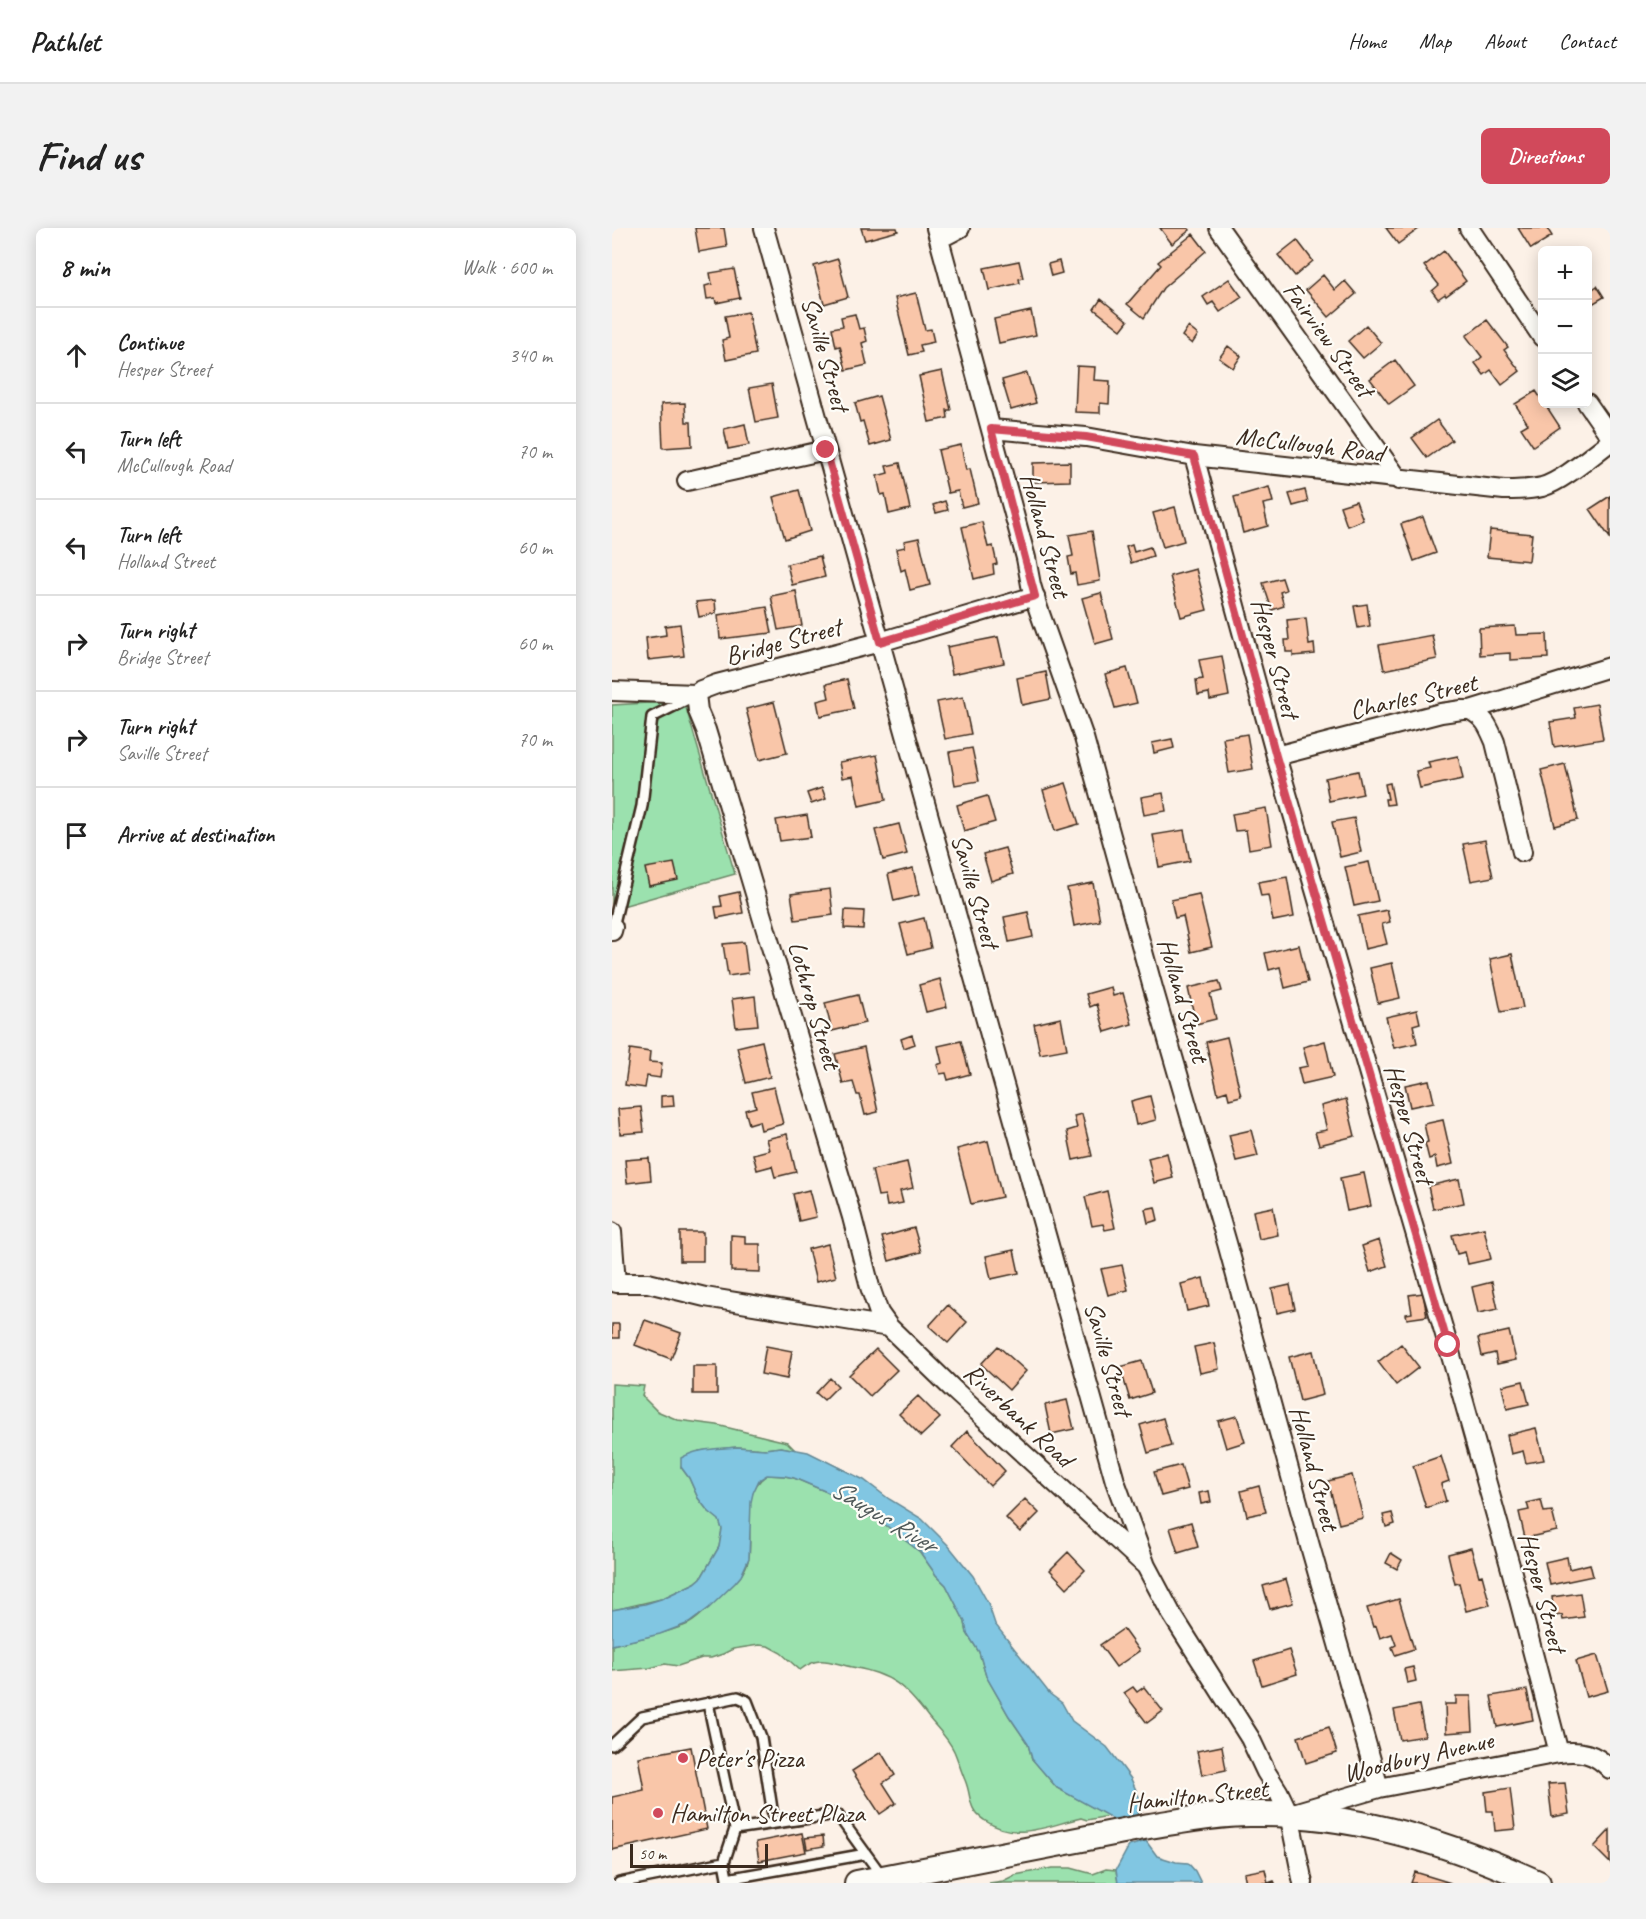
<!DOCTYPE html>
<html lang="en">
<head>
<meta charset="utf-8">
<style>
  body { margin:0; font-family:Caveat,sans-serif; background:#f2f2f2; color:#222 }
  .controls { position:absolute; right:18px; top:18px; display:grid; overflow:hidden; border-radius:9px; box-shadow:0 3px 15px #0003 }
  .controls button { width:54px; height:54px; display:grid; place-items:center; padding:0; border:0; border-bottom:2px solid #e0e0e0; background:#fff; color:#222; font:30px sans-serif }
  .scale { position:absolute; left:18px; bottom:15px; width:138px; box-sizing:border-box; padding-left:6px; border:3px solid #3b2a1e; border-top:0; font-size:16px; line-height:21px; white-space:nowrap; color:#3b2a1e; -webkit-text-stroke:4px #fdfcf7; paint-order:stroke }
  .stop { position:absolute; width:18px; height:18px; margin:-14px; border:4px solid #d1495b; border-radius:50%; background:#fff }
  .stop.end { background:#d1495b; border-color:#fff; box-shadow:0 2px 6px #0008 }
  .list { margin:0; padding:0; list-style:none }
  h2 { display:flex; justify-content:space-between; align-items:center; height:78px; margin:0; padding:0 24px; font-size:26px }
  h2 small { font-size:20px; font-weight:400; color:#767676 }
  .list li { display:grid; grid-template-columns:39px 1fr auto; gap:18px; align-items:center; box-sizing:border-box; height:96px; padding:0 24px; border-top:2px solid #e0e0e0 }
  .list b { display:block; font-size:22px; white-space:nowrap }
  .list p { margin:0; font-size:20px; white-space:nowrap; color:#767676 }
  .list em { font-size:20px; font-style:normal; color:#767676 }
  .icon { flex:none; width:33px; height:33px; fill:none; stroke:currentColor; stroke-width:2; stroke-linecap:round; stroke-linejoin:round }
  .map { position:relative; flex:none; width:998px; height:1655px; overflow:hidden; border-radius:9px }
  header { display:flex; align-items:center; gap:36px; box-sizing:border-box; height:84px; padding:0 30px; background:#fff; border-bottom:2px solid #e0e0e0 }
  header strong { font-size:28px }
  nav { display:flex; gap:33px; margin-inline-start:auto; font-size:21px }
  .intro { display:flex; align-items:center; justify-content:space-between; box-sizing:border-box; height:144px; padding:0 36px }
  h1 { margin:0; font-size:42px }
  .button { padding:15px 27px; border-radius:9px; background:#d1495b; color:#fff; font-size:21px; font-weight:700 }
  main { display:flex; gap:36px; padding:0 36px }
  aside { flex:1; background:#fff; border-radius:9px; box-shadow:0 3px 15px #0003 }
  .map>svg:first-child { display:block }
</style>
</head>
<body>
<header>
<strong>Pathlet</strong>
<nav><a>Home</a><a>Map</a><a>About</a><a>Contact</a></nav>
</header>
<div class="intro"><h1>Find us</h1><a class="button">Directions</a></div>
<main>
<aside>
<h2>8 min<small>Walk · 600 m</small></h2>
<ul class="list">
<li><svg class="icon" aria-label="ahead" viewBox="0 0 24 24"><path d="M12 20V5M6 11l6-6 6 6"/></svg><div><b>Continue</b><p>Hesper Street</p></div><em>340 m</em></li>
<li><svg class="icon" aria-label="left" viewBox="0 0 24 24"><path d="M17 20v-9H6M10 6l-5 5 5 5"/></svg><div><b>Turn left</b><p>McCullough Road</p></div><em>70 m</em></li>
<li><svg class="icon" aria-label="left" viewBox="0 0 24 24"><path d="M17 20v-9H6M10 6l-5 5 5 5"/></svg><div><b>Turn left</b><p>Holland Street</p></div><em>60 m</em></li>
<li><svg class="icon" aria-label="right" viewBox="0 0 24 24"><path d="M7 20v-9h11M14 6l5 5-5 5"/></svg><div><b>Turn right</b><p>Bridge Street</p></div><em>60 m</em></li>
<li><svg class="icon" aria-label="right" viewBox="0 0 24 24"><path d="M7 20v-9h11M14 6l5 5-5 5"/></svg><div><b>Turn right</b><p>Saville Street</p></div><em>70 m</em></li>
<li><svg class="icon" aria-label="arrive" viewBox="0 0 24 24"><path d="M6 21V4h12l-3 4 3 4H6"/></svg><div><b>Arrive at destination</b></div></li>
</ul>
</aside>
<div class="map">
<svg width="998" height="1655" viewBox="0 0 998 1655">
  <rect width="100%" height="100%" fill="#fcf1e7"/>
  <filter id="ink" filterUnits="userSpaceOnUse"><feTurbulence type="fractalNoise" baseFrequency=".0167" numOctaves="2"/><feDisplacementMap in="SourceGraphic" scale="12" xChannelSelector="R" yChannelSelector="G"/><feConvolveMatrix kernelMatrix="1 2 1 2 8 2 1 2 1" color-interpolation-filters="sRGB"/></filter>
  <g filter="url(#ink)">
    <path fill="#9be1ae" stroke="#6b8666" stroke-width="1.5" d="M72,473L123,646L0,681V477Z
      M0,1156L32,1158L30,1168L45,1183L66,1192L105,1197L158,1210L175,1214L183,1222L169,1219L153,1221L125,1219L87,1223L69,1239L77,1250L86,1270L96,1283L107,1291L110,1301L107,1319L89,1350L83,1355L49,1371L2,1382H0Z
      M155,1247L173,1248L182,1250L215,1264L275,1298L308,1324L324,1347L334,1357L353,1394L355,1405L367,1424L374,1448L397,1488L416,1516L420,1531L445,1560L497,1588L475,1592L469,1590C436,1597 405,1615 372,1592C355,1581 360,1568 353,1552C349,1543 346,1532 342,1523C336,1510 325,1500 317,1490C293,1458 280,1446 240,1439C218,1435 208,1426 188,1442L169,1425L156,1418L147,1417L121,1421L111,1426L99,1430H90L66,1438L53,1436L38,1440L0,1443V1417C24,1411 53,1406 76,1396C88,1390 97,1378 107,1369C120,1358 134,1347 137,1329C141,1303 128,1263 155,1247Z
      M440,1640H459L481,1646L494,1641L504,1642L506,1655H377L391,1653L403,1647Z"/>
    <path fill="#81c6e2" stroke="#658894" stroke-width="1.5" d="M125,1219L153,1221L169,1219L196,1224L252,1252L277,1271L310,1291L336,1317L361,1348L376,1375L383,1396L438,1466L450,1475L460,1493L495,1519L511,1540L519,1551L527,1569L526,1586L517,1592L505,1593L445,1560L420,1531L416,1516L397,1488L374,1448L367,1424L355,1405L353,1394L334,1357L324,1347L308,1324L275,1298L248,1282L231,1274L215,1264L182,1250L173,1248L155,1247L147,1252L141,1265L139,1274L137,1330L129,1348L123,1355L97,1380L77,1395L48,1406L0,1417V1382L33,1376L49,1371L83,1355L89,1350L107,1319L110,1301L107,1292L96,1283L86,1270L77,1250L69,1239V1230C86,1220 106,1221 125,1219Z
      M534,1613L545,1628L564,1634L576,1635L583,1643L589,1655H506L504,1642L517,1618Z"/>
    <path fill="#f9c6a9" stroke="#3b2a1e" stroke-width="1.5" d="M83,0H112L115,19L87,24Z
      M249,0H285L286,3L253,12Z
      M548,0H576L578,2L560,16Z
      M774,0H808L786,16Z
      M906,0H935L940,8L919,21Z
      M581,6L594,23L551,60L532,90L515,76L549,37L546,34Z
      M685,12L701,33L683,48L666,27Z
      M832,23L854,53L834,68L833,66L826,71L820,63L827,57L812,38Z
      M226,31L236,69L212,76L202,38Z
      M407,33L411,50L407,51L408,55L377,62L372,40Z
      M447,33L450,45L439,48L436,36Z
      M122,41L128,70L104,75L103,70L95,71L93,58L100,56L98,45Z
      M711,47L723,62L733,53L744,66L717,89L694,62Z
      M617,51L630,69L608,84L601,74L596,77L591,69Z
      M985,58L992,69L975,79V59L978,63Z
      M304,65L313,102L319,101L322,114L308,117L310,124L297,127L283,70Z
      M489,71L516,93L509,102L482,81Z
      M419,83L424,107L387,115L382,91Z
      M136,84L144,126L114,132L110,112L117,110L113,88Z
      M243,86L247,101L252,100L255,113L250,115L255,137L234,142L228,118L224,119L220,100L231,98L229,89Z
      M875,92L896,119L892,122L908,143L890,157L879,142L872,147L863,135L870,129L854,108Z
      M754,97L769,115L751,130L736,113Z
      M576,99L586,107L580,116L570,108Z
      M616,118L629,128L621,140L607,130Z
      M783,132L802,158L777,176L758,151Z
      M465,138L483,139L482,152L498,153L497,176L488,175V185L463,184Z
      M330,143L339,182H335L336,190L317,194L307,148Z
      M415,145L424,175L399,182L390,152Z
      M160,156L166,190L144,194L137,160Z
      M924,163L930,172V176H933L948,199L921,218L909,200L916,196L903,176Z
      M267,168L279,212L258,218L251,193L248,194L243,175Z
      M73,175L74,194H79L80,218L51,220L49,176Z
      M825,192L840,212L815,230L800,210Z
      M133,196L137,217L116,221L112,201Z
      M349,217L354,242L358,241L366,275L350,279L346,263L336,265L326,222Z
      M458,234V253L421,254V235Z
      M288,235L298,281L277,286L273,266L269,267L265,248L276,245L274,238Z
      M657,259L661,274L651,276L656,298L631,305L622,269Z
      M187,262L198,303L173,311L161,269Z
      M693,262L696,274L681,278L677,266Z
      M998,268V310L978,281Z
      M333,273L336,282L324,285L321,277Z
      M744,273L751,292L735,298L728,278Z
      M563,279L572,313L551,319L541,285Z
      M811,289L824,325L802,333L789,296Z
      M370,294L376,319L381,318L385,336L381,337L382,346L362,351L350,299Z
      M878,302L920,306L917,333L875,329Z
      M480,303L488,353L465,357L463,345L459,346L456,329L461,328L457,307Z
      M307,310L318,357L298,362L293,341L289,343L284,321L293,319L292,313Z
      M520,317L522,324L538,319L541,328L519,335L514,319Z
      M208,328L213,349L180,357L175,336Z
      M584,341L595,382L569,389L558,348Z
      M670,350L674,362L668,364L672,378L660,382L651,355Z
      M184,363L190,398L166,402L159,368Z
      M489,365L501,411L483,416L470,370Z
      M103,372L104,385L87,389L84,374Z
      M755,376L758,398L746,400L742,378Z
      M155,379L160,405L108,411L106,387Z
      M694,390L697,417L702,416L703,426L681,428V424H674L673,412H677L675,392Z
      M68,396L72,428L36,432L34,410L54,407L53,398Z
      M903,398L904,407L935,406L936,430L898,432V425L868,427L867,400Z
      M820,407L825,431L772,442L767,417Z
      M386,409L392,435L340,446L335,419Z
      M610,428L617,468L598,472L597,465L586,467L584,452L591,451L587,432Z
      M515,440L525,475L503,480L493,446Z
      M434,444L439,471L410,477L405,450Z
      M235,451L242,481L208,488L205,473L217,470L214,456Z
      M351,469L359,506L333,511L325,474Z
      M162,474L175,525L147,532L134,481Z
      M985,476L991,511L942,519L938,494L964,490L962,480Z
      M635,506L641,541L617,545L611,510Z
      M560,511L562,520L542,525L540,515Z
      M360,520L367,553L343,557L337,524Z
      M265,527L274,572L247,578L241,548L230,550L227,534Z
      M846,528L851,551L808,560L804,543L818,540L816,534Z
      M953,536L966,592L943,598L929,542Z
      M746,543L751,566L717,573L713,550Z
      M454,555L467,596L443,603L431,562Z
      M778,555L782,576L774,577L773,571H776L773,556Z
      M210,560L214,571L199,576L195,565Z
      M551,565L554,583L532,587L529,569Z
      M375,568L383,594L352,603L345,577Z
      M654,580L660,617L637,621L634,602L623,603L620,586Z
      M195,587L199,609L168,613L164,592Z
      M742,590L749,624L728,629L720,594Z
      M287,596L295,626L271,632L263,602Z
      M572,602L578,633L547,639L541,607Z
      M873,612L881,649L859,653L851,616Z
      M393,620L401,646L379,653L371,626Z
      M757,634L766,673L742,678L733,639Z
      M62,635L66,652L37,658L33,640Z
      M301,640L307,667L282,673L276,646Z
      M675,649L682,689L661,693L656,667L649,668L646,654Z
      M481,655L488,693L462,698L455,660Z
      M218,661L221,687L183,692L179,666Z
      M127,664L131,685L105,690L103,679L110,678L108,668Z
      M587,666L600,719L579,724L571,688L563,690L559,672Z
      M233,682L252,683L251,701L232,700Z
      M775,682L778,694L770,696L775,716L753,721L746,688Z
      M416,684L421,709L397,714L392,689Z
      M312,690L319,720L296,726L288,696Z
      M132,714L136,745L116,748L111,716Z
      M687,717L696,754L673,760L668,739L657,742L653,725Z
      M900,726L911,780L889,784L878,731Z
      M780,735L788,770L766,775L758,740Z
      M328,751L335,779L314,784L307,757Z
      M607,753L610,763L598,766L604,791L584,796L576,760Z
      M499,759L501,768L511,765L520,796L493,804L485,776L478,779L474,766Z
      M246,767L253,795L220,803L213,775Z
      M143,768L146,797L124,799L120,771Z
      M805,782L808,795L801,797L805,815L782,820L774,789Z
      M449,790L455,821L428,826L422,796Z
      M300,807L303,816L292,820L289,811Z
      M615,809L629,868L617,871L615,863L606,866L594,814Z
      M150,813L158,849L134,855L125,819Z
      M349,813L358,846L336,852L334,845L328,846L325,837L330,835L326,818Z
      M713,813L721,849L690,856L686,840L696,838L691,819Z
      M252,819L266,884L253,887L248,867H245L241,854L231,856L223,826Z
      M18,821L38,824L37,834L50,835L48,850L35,848L33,860L13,857Z
      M817,852L822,874L798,879L793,857Z
      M162,859L171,896L149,902L147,893L137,896L133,882L144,879L140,864Z
      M61,867L62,878L49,879V868Z
      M538,868L544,892L524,897L519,873Z
      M734,871L743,908L707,917L703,904L715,902L709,878Z
      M29,879L32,904L8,906L6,881Z
      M470,886L480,928L461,932L455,903L465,900L462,888Z
      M831,892L841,936L825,940L823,929L817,931L813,915L816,914L812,896Z
      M639,902L646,928L624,933L617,907Z
      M175,906L184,944L163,949L160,938L145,942L141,926L157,922L154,911Z
      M376,913L390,969L359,976L345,921Z
      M555,925L561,950L542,955L536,930Z
      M37,930L39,952L15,955L13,932Z
      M295,934L301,960L288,963L291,975L275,978L273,967L266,968L260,942Z
      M752,945L759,978L735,983L728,950Z
      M847,951L852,975L821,981L816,958Z
      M197,962L204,989L187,993L181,966Z
      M495,963L503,1000L493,1002L491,996L480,998L473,969Z
      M543,979L546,992L536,995L533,981Z
      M661,979L666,1007L647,1011L641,983Z
      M302,1000L309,1024L277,1033L270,1009Z
      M872,1000L879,1031L856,1036L853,1024L845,1026L840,1007Z
      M68,1004H91V1033H68Z
      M119,1007L133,1008V1016H148V1044L119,1043Z
      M767,1012L775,1038L758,1044L750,1018Z
      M216,1016L224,1049L204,1054L196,1021Z
      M402,1022L407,1045L379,1051L374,1028Z
      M510,1037L516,1062L496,1067L489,1041Z
      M591,1050L597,1078L575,1083L569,1056Z
      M880,1054L886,1081L866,1085L860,1059Z
      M678,1057L683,1081L665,1085L660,1061Z
      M811,1065L815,1088L795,1091L794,1086L800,1085L797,1067Z
      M336,1077L355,1094L336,1115L317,1098Z
      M33,1092L69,1105L59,1131L23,1117Z
      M0,1096H7V1110H0Z
      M897,1103L904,1132L885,1136L883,1125L870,1128L866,1110Z
      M602,1115L607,1141L588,1145L582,1119Z
      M789,1116L807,1139L784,1157L766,1134Z
      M154,1118L180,1123L175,1151L149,1146Z
      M386,1118L414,1143L397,1162L369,1136Z
      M264,1121L285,1142L258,1168L237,1147Z
      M701,1123L711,1167L688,1173L677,1129Z
      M530,1133L540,1165L518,1172L508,1139Z
      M81,1138H105V1166H81Z
      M218,1150L226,1158L212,1172L204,1165Z
      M911,1153L917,1176L895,1181L890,1158Z
      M306,1168L328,1190L309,1208L287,1186Z
      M455,1172L462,1201L439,1206L433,1177Z
      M625,1188L633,1214L614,1220L606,1193Z
      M551,1190L559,1218L536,1225L528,1197Z
      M924,1200L932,1232L914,1235L911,1223L899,1226L895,1207Z
      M355,1203L393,1243L378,1258L340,1219Z
      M829,1228L837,1253L829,1256L834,1273L814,1280L801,1238Z
      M569,1237L576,1261L549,1268L542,1244Z
      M740,1247L751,1290L727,1296L716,1253Z
      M647,1258L654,1284L635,1288L629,1263Z
      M597,1263L599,1274L589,1276L587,1265Z
      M413,1271L427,1285L408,1304L394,1290Z
      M929,1272L932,1284L940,1283L945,1303L913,1310L907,1284L917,1282L915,1275Z
      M780,1285L783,1296L774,1299L771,1287Z
      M579,1294L586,1319L566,1325L558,1300Z
      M859,1320L867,1348L870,1347L878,1377L854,1383L847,1355L843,1356L836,1326Z
      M456,1324L473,1342L455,1360L438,1342Z
      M779,1325L790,1332L785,1341L774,1335Z
      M955,1329L957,1341L978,1336L981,1348L938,1357L933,1334Z
      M674,1351L681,1375L658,1381L651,1358Z
      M968,1365L972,1389L951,1392L950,1387L942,1388L940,1369Z
      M787,1371L802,1421L783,1427L780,1419L784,1417L780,1406L768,1410L764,1398L761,1399L755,1380Z
      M511,1401L527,1423L504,1439L488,1417Z
      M677,1422L685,1446L650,1457L642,1433Z
      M985,1427L996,1463L974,1469L964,1433Z
      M801,1439L804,1453L795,1455L792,1441Z
      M521,1459L525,1464L532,1459L551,1483L535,1495L512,1465Z
      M915,1462L921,1492L885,1499L879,1468Z
      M844,1468H859L861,1503L834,1505L833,1476H844Z
      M807,1477L813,1508L788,1512L782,1482Z
      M717,1499L725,1525L694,1535L686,1509Z
      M610,1518L614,1542L590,1547L585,1523Z
      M79,1519L95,1601L0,1622V1569L32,1562L26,1529Z
      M269,1524L283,1547L271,1555L284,1575L268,1586L240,1543Z
      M953,1555L957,1586L940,1589L936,1556Z
      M898,1560L903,1601L883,1603L881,1583H875L873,1564Z
      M998,1602V1635L982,1619Z
      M190,1605L194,1624L147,1633L144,1614Z
      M211,1608L212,1618L195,1621L193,1610Z
      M653,1641L656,1655L662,1653L663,1655H634L632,1645Z
      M803,1644L839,1655H799Z"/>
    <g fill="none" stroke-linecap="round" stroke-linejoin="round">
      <defs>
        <path id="lane" d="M1,699L30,578L40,489L80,469
          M96,1475L123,1601
          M0,1517L30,1489L126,1469L135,1473L149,1509L162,1594
          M112,1634L123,1601L225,1586L270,1648
          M115,1651L254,1626
          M7,1655L112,1634L116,1655"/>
        <path id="street" d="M152,0L503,1253L534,1338
          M324,0L414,330L419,357L426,380L472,510L541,760L615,1015L698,1318L767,1560
          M607,0L787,252
          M857,0L930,109
          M327,11L348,0
          M975,175L998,208
          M379,201L474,209L582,228L892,262C905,262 918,262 930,259C951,253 980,227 998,214
          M582,228L664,528L836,1117L899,1341L947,1525C968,1522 983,1525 998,1541
          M75,253L214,222
          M0,463L84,466L89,462L105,456L268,414L423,368
          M84,466L86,483L94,502L240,989L258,1059L267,1085L277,1099
          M858,482C874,491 876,498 883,514L910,624
          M664,528L829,485L850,482H858L998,439
          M0,703L1,699
          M0,1004L4,1055H36L93,1069L277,1099L343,1163L534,1338L559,1385L638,1510L654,1544L666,1563L677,1586L691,1655
          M685,1584L767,1560L947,1525"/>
        <path id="secondary" d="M245,1655L537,1598C570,1593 604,1586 638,1586C736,1584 837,1614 926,1655"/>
      </defs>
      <use href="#lane" stroke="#3b2a1e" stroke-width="14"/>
      <use href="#street" stroke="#3b2a1e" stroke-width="22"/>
      <use href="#secondary" stroke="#3b2a1e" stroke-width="28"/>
      <use href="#lane" stroke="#fdfcf7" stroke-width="9"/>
      <use href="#street" stroke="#fdfcf7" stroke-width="18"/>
      <use href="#secondary" stroke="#fdfcf7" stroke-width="24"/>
    </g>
  </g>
  <g fill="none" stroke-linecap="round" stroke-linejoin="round" filter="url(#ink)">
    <path stroke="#d1495b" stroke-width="8" d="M214,222L268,414L423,368L379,201L474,209L582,228L664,528L836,1117"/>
  </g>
  <g fill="#d1495b" stroke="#fdfcf7" stroke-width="2">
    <circle cx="71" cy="1530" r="6"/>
    <circle cx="46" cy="1585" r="6"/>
  </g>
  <g text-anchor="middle" stroke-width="4.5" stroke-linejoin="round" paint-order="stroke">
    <g font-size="26" fill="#3b2a1e" stroke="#fdfcf7">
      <text transform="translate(717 111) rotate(54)" y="9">Fairview Street</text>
      <text transform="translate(214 126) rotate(74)" y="9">Saville Street</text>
      <text transform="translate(698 216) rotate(7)" y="9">McCullough Road</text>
      <text transform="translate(434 307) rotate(75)" y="9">Holland Street</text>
      <text transform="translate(171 413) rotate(-15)" y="9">Bridge Street</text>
      <text transform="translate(664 430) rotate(75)" y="9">Hesper Street</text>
      <text transform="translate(801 468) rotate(-13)" y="9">Charles Street</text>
      <text transform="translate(364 663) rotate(74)" y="9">Saville Street</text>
      <text transform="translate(572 772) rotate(74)" y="9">Holland Street</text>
      <text transform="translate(203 777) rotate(74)" y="9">Lothrop Street</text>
      <text transform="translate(798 896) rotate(74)" y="9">Hesper Street</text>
      <text transform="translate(497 1131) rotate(74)" y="9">Saville Street</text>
      <text transform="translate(407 1187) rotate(43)" y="9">Riverbank Road</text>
      <text transform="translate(703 1240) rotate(75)" y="9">Holland Street</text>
      <text transform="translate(931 1364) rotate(75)" y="9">Hesper Street</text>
      <text transform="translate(806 1528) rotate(-13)" y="9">Woodbury Avenue</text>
      <text transform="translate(585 1567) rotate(-6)" y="9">Hamilton Street</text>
    </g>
    <g font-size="26" fill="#3b2a1e" stroke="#fdfcf7" text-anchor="start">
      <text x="83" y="1539">Peter's Pizza</text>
      <text x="58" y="1594">Hamilton Street Plaza</text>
    </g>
    <g font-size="27" font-style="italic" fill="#505959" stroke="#fdfcf7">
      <text transform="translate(272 1288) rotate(31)" y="9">Saugus River</text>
    </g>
  </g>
</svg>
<div class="controls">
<button>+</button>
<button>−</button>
<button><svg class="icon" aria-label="layers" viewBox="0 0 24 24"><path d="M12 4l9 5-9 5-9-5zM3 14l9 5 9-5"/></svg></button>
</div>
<div class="scale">50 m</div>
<div class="stop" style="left:836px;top:1117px"></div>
<div class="stop end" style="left:214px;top:222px"></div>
</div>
</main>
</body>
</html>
